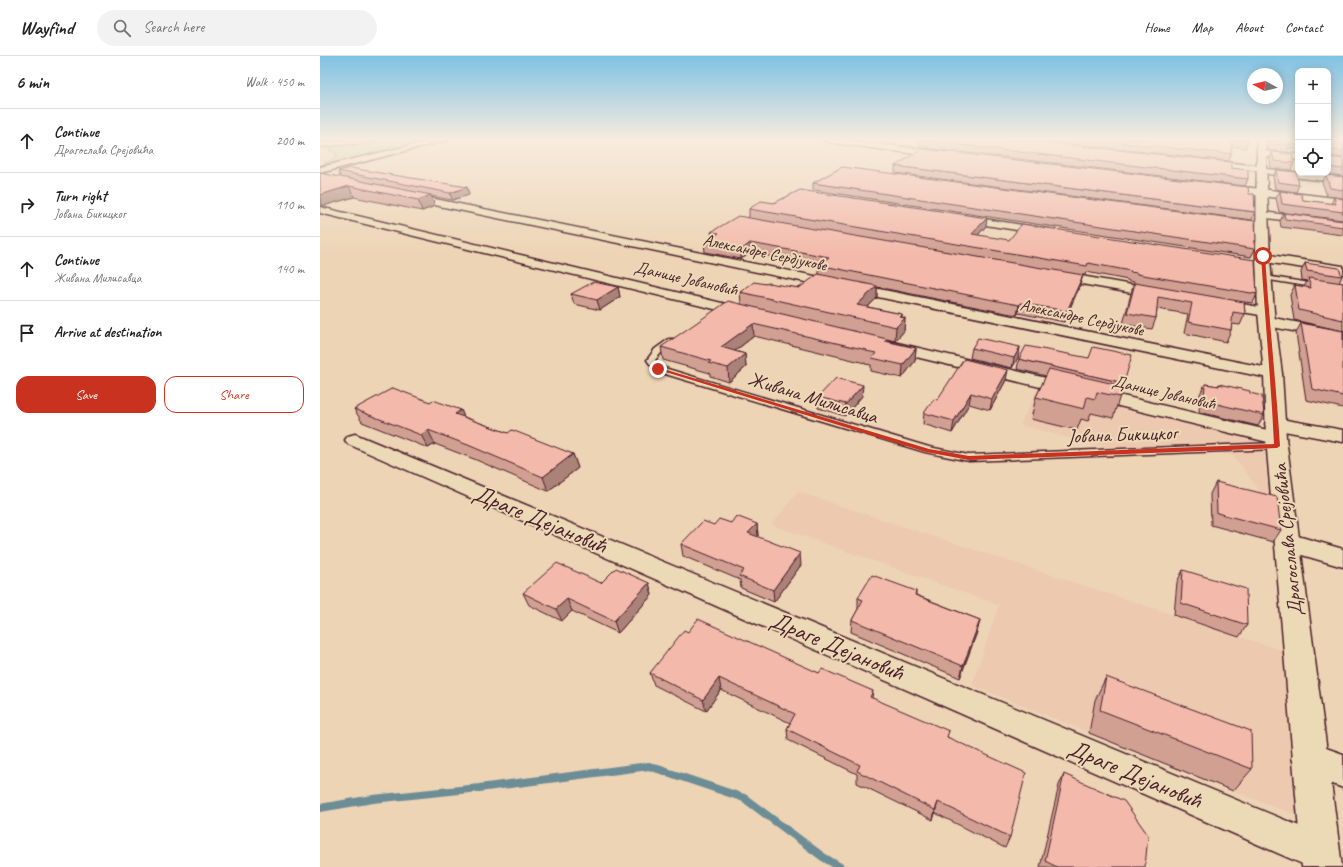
<!DOCTYPE html>
<html lang="en">
<head>
<meta charset="utf-8">
<style>
  body { margin:0; font-family:Caveat,sans-serif; background:#f2f2f2; color:#222 }
  .controls { position:absolute; right:12px; top:12px; display:grid; overflow:hidden; border-radius:8px; box-shadow:0 2px 10px #0003 }
  .controls button { width:36px; height:36px; display:grid; place-items:center; padding:0; border:0; border-bottom:1px solid #e0e0e0; background:#fff; color:#222; font:20px sans-serif }
  .compass { position:absolute; left:927px; top:12px; width:36px; height:36px; border-radius:50%; background:#fff; box-shadow:0 2px 10px #0003; rotate:278deg }
  .stop { position:absolute; width:12px; height:12px; margin:-9px; border:3px solid #c8321e; border-radius:50%; background:#fff }
  .stop.end { background:#c8321e; border-color:#fff; box-shadow:0 1px 4px #0008 }
  .list { margin:0; padding:0; list-style:none }
  h2 { display:flex; justify-content:space-between; align-items:center; height:52px; margin:0; padding:0 16px; font-size:17px }
  h2 small { font-size:13px; font-weight:400; color:#767676 }
  .list li { display:grid; grid-template-columns:26px 1fr auto; gap:12px; align-items:center; box-sizing:border-box; height:64px; padding:0 16px; border-top:1px solid #e0e0e0 }
  .list b { display:block; font-size:15px; white-space:nowrap }
  .list p { margin:0; font-size:13px; white-space:nowrap; color:#767676 }
  .list em { font-size:13px; font-style:normal; color:#767676 }
  .actions { display:flex; gap:8px; padding:12px 16px }
  .actions a { flex:1; padding:9px 0; border:1px solid #c8321e; border-radius:12px; text-align:center; font-size:14px; color:#c8321e }
  .actions .main { background:#c8321e; color:#fff }
  .icon { flex:none; width:22px; height:22px; fill:none; stroke:currentColor; stroke-width:2; stroke-linecap:round; stroke-linejoin:round }
  .map { position:relative; flex:none; width:1023px; height:811px; overflow:hidden }
  header { display:flex; align-items:center; gap:24px; box-sizing:border-box; height:56px; padding:0 20px; background:#fff; border-bottom:1px solid #e0e0e0 }
  header strong { font-size:19px }
  nav { display:flex; gap:22px; margin-inline-start:auto; font-size:14px }
  .search { width:280px; height:36px; background:#f2f2f2; display:flex; align-items:center; gap:10px; box-sizing:border-box; padding:0 14px; border-radius:22px; color:#767676; font-size:15px }
  main { display:flex }
  aside { flex:1; background:#fff }
  .map>svg:first-child { display:block }
</style>
</head>
<body>
<header>
<strong>Wayfind</strong>
<div class="search"><svg class="icon" aria-label="search" viewBox="0 0 24 24"><circle cx="10" cy="10" r="6"/><path d="M15 15l6 6"/></svg>Search here</div>
<nav><a>Home</a><a>Map</a><a>About</a><a>Contact</a></nav>
</header>
<main>
<aside>
<h2>6 min<small>Walk · 450 m</small></h2>
<ul class="list">
<li><svg class="icon" aria-label="ahead" viewBox="0 0 24 24"><path d="M12 20V5M6 11l6-6 6 6"/></svg><div><b>Continue</b><p>Драгослава Срејовића</p></div><em>200 m</em></li>
<li><svg class="icon" aria-label="right" viewBox="0 0 24 24"><path d="M7 20v-9h11M14 6l5 5-5 5"/></svg><div><b>Turn right</b><p>Јована Бикицког</p></div><em>110 m</em></li>
<li><svg class="icon" aria-label="ahead" viewBox="0 0 24 24"><path d="M12 20V5M6 11l6-6 6 6"/></svg><div><b>Continue</b><p>Живана Милисавца</p></div><em>140 m</em></li>
<li><svg class="icon" aria-label="arrive" viewBox="0 0 24 24"><path d="M6 21V4h12l-3 4 3 4H6"/></svg><div><b>Arrive at destination</b></div></li>
</ul>
<div class="actions"><a class="main">Save</a><a>Share</a></div>
</aside>
<div class="map">
<svg width="1023" height="811" viewBox="0 0 1023 811">
  <rect width="100%" height="100%" fill="#edd4b5"/>
  <filter id="ink" filterUnits="userSpaceOnUse"><feTurbulence type="fractalNoise" baseFrequency=".025" numOctaves="2"/><feDisplacementMap in="SourceGraphic" scale="8" xChannelSelector="R" yChannelSelector="G"/><feConvolveMatrix kernelMatrix="1 2 1 2 8 2 1 2 1" color-interpolation-filters="sRGB"/></filter>
  <g filter="url(#ink)">
    <path fill="#ecc9af" d="M721,326L944,379L949,448L914,400L897,396L818,400L700,369Z
      M478,436L963,595L977,759L913,735L652,629L679,549L452,469Z"/>
    <path fill="#b8d790" stroke="#817b5e" d="M1,84H118L0,113V110L17,101L16,97L0,90V88L7,87Z"/>
    <g fill="none" stroke-linecap="round" stroke-linejoin="round">
      <path stroke="#6d8d96" stroke-width="8" d="M0,752L53,743L159,732L329,710L424,742L503,801L520,811"/>
      <defs>
        <path id="lane" d="M941,87L978,90V92L940,89Z
          M945,220L1023,232V236L943,223L942,222Z
          M349,283H355L356,285L341,297L335,304L341,311L609,391L649,399L957,387L962,390L957,393L649,405L605,396L335,315L327,304L335,293Z"/>
        <path id="street" d="M24,84H58L54,86L0,91V87Z
          M112,84H128L0,117V111Z
          M502,84H528L626,96L630,99L626,102L506,86Z
          M942,95L978,98V104L939,100L938,98Z
          M883,104L942,110L946,113L1023,121V127L948,118L944,115L880,109L879,107Z
          M899,128L1023,143V149L941,140L896,133L894,131Z
          M85,137L953,313L959,314L962,318L959,322L953,323L81,142L80,140Z
          M0,151L427,253L432,254L434,257L432,260L427,261L0,157Z
          M943,156L1023,166V172L939,161L938,159Z
          M638,159L728,173L732,174L734,176L732,178L728,179L634,164L632,162L634,160Z
          M943,198L1023,210V218L939,205L937,202L939,199Z
          M733,215L840,234L845,235L847,238L845,241L840,242L728,222L726,219L728,216Z
          M897,244L946,252L951,253L953,256L951,259L946,260L892,251L890,248L892,245Z
          M948,261L1023,275V285L943,269L940,266L943,263Z
          M569,285L956,376L963,378L966,382L963,386L956,388L563,293L561,290L563,287Z
          M955,362L1023,374V386L948,372L945,368L948,364Z
          M35,378L1013,784L1018,797L1013,810H987L28,388L25,384L28,380Z
          M967,477L1023,493V511L958,492L955,486L958,480Z
          M989,686L1023,698V732L977,714L972,702L977,690Z"/>
        <path id="secondary" d="M937,84H945L950,202L954,256L962,318L966,382L1022,811H982L946,382L944,318L938,256L936,202Z"/>
      </defs>
      <use href="#lane" stroke="#4a1f2b" stroke-width="3"/>
      <use href="#street" stroke="#4a1f2b" stroke-width="3"/>
      <use href="#secondary" stroke="#4a1f2b" stroke-width="3"/>
      <use href="#lane" fill="#ecdab7" fill-rule="evenodd"/>
      <use href="#street" fill="#ecdab7" fill-rule="evenodd"/>
      <use href="#secondary" fill="#ecdab7" fill-rule="evenodd"/>
    </g>
    <path fill="#d1a093" stroke="#4a1f2b" d="M600,84H702L911,112L928,123L925,130L606,92L607,90H600Z
      M715,84H928V85L925,92L912,90L911,98L909,105Z
      M947,84H966L965,86L969,89L967,96L948,94V91L950,86H947Z
      M1008,84H1023V102L1010,100V101L1023,103V120L999,117H1008Z
      M952,96L974,107L971,114L951,112L950,103Z
      M575,110L935,156L932,164L575,117Z
      M956,114L979,129L976,136L955,133L953,121Z
      M18,115L147,131L149,139L132,144L111,140L115,150L102,155L34,141L3,150H0V117L21,122Z
      M1006,119L1023,121V142L1007,140L1002,126Z
      M493,127L936,185L934,188L935,193L931,201L493,134Z
      M960,135L983,144L1011,148L1014,141L1023,143V164L959,156L956,142Z
      M454,147L666,170L658,179L937,238L933,247L924,246L925,258L920,269L912,268L911,274L906,286L864,277L868,258L837,253L836,262L832,273L803,268L814,226L808,225V224L766,216L765,219H763L760,229L744,266L698,257L697,259L686,257L557,231V242L548,251L582,258V261L585,262L584,275L575,285L567,283V285L596,292L595,305L582,322L551,315V309L545,308V307L434,280L415,295L425,298L426,311L409,326L390,320V317L343,304L341,291L421,248L420,236L446,228L479,232L499,218V209H500L431,197L421,203L385,196L384,187L392,182L391,176L429,161V153Z
      M964,157L1023,165V179L961,171L960,165Z
      M985,207L1022,220L1019,227H1023V275L974,264L970,239L975,229L984,231L987,225L982,224L981,216Z
      M298,231L300,241L280,254L254,248L251,238Z
      M981,267L1023,275V352L986,344L976,277Z
      M700,291L698,302L692,312L650,302L652,292Z
      M699,303L804,327L793,362L771,357L768,365L761,363L757,374L711,363L716,341L726,320L697,313Z
      M686,324L670,354L649,348L632,377L603,368L604,357L617,344Z
      M885,328L898,330L899,328L930,337L944,359L938,370L879,356L880,338Z
      M542,340L525,360L498,352V341Z
      M110,346L141,354L144,361L188,377L253,398L258,412L228,435L154,403L115,388L108,392L42,366L34,353Z
      M896,426L961,474L953,486L891,469L890,438Z
      M411,467L437,468L438,480L437,481L481,509L454,546L421,532L420,524L363,500L361,488L394,469Z
      M863,514L927,569L919,581L854,559L857,526Z
      M281,527H329L332,539L298,577L252,555L242,565L209,549L203,537Z
      M596,535V539L660,564L657,576L640,622L531,576L532,564L538,553V542Z
      M368,576L499,617L553,635L552,642L628,681L690,781L685,792L615,757L613,764L537,727V718L468,684L467,673L470,667L401,634L386,655L334,629L330,617Z
      M786,621L932,713L913,735L769,677L775,644Z
      M744,718L825,811H720L739,729Z"/>
    <path fill="#aa8278" stroke="#4a1f2b" d="M29,130L34,141L3,150L0,143V139Z
      M147,131L149,139L132,144L130,137Z
      M111,139L115,150L102,155L98,144Z
      M667,162L666,170L651,187L652,178Z
      M430,187L431,197L421,203V194Z
      M763,219L760,229L744,266L747,255Z
      M557,230V242L536,262L537,249Z
      M298,231L300,241L280,254L277,244Z
      M700,247L698,257L697,259L699,249Z
      M582,258V265L585,262L584,275L575,285L576,271L580,261Z
      M433,268L434,280L403,304L401,291Z
      M700,291L698,302L692,312L694,302Z
      M596,292L595,305L582,322L583,309Z
      M425,298L426,311L409,326L408,312Z
      M688,314L686,324L670,354L672,343Z
      M543,329L542,340L525,360L526,348Z
      M651,337L649,348L632,377L634,365Z
      M141,354L147,368L135,358Z
      M108,374L115,388L108,392L101,379Z
      M253,398L258,412L228,435L223,421Z
      M437,468L438,480L430,489L428,477Z
      M480,497L481,509L454,546L453,534Z
      M329,527L332,539L298,577L294,565Z
      M247,543L252,555L242,565L236,553Z
      M660,564L657,576L640,622L643,610Z
      M399,622L401,634L386,655L383,644Z
      M618,746L615,757L613,764L615,754Z"/>
    <path fill="#f3baab" stroke="#4a1f2b" d="M609,84H702L911,106V112L928,114V123L607,85Z
      M776,84H912L911,98Z
      M917,84H928V85Z
      M1008,84H1023V95L1010,94V101L1023,103V113L1008,111Z
      M950,85L969,86V89L951,88Z
      M602,93L928,131L929,138H934L935,156L575,110Z
      M952,96L972,98L974,107L954,105Z
      M522,111L935,165L936,185H934L935,193L493,127Z
      M30,112L147,131L130,137L18,115Z
      M956,114L976,116L979,129L958,126Z
      M0,117L111,139L98,144L29,130L0,139Z
      M1006,119L1023,121V134L1010,132Z
      M480,134L667,162L652,178L689,184L702,168L935,204L937,238L817,218V217L810,216L811,215L768,207L767,210L429,153L441,145L454,147Z
      M960,135L981,138L983,144L1016,148L1014,141L1023,143V156L962,148Z
      M964,157L1023,165V171L965,163Z
      M418,160L763,219L747,255L700,247L699,249L688,247L499,209L509,201L430,187L421,194L384,187L399,177L391,176Z
      M985,207L1019,212L1022,220L987,215Z
      M498,218L557,230L537,249L582,258L580,261L585,262L576,271L420,236L434,226L446,228L448,227L479,232Z
      M988,222L1023,227V264L979,254L975,229L991,232Z
      M273,226L298,231L277,244L251,238Z
      M815,227L924,246L925,258L913,256L911,274L868,266L872,247L838,241L836,262L807,257Z
      M408,245L567,283L565,285L596,292L583,309L552,302L556,297L546,295L547,294L433,268L401,291L425,298L408,312L388,307L391,305L341,291Z
      M981,267L1023,275V340L992,333Z
      M658,282L700,291L694,302L652,292Z
      M706,290L769,302L773,291L812,299L804,327L699,303Z
      M644,303L688,314L672,343L651,337L634,365L604,357L614,343L617,344Z
      M729,313L803,330L800,341L777,336L775,343L767,341L764,353L716,341Z
      M516,322L543,329L526,348L498,341Z
      M885,328L899,330V328L930,335V337L942,340L944,359L884,345Z
      M73,332L110,346L113,344L141,354L135,358L188,377L192,374L253,398L223,421L148,389L108,374L101,379L34,353Z
      M896,426L957,441L961,474L897,457Z
      M416,460L437,468L428,477L480,497L453,534L419,520L424,514L361,488L383,465L394,469L399,463L411,467Z
      M237,507L281,527L296,512L329,527L294,565L247,543L236,553L203,537Z
      M863,514L926,533L927,569L861,547Z
      M552,519L596,535L595,539L660,564L643,610L532,564L543,544L538,542Z
      M378,563L499,617L502,613L553,635L550,641L629,675L627,681L706,717L690,781L618,746L615,754L537,715L540,709L467,673L475,658L399,622L383,644L330,617L364,574L368,576Z
      M786,621L931,675L932,713L780,654Z
      M744,718L804,745L828,779L825,811H737L725,805Z"/>
  </g>
  <linearGradient id="sky" x2="0" y2="1"><stop stop-color="#80c2e4"/><stop offset="0.42" stop-color="#f7ecde"/><stop offset="1" stop-color="#f7ecde" stop-opacity="0"/></linearGradient>
  <rect width="1023" height="198" fill="url(#sky)"/>
  <path fill="#c8321e" d="M943,198L945,200C949,263 956,326 960,390L957,392L649,404L606,396L336,313L340,312L609,393L649,400L954,388C951,325 945,263 941,200Z"/>
  <g text-anchor="middle" stroke-width="4" stroke-linejoin="round" paint-order="stroke">
    <g font-size="17" fill="#4a1f2b" stroke="#ecdab7">
      <text transform="translate(445 196) rotate(12)" y="6">Александре Сердјукове</text>
      <text transform="translate(366 222) rotate(13)" y="6">Данице Јовановић</text>
      <text transform="translate(762 261) rotate(12)" y="6">Александре Сердјукове</text>
      <text transform="translate(844 336) rotate(13)" y="6">Данице Јовановић</text>
    </g>
    <g font-size="20" fill="#4a1f2b" stroke="#ecdab7">
      <text transform="translate(493 341) rotate(17)" y="7">Живана Милисавца</text>
      <text transform="translate(802 378) rotate(-2)" y="7">Јована Бикицког</text>
      <text transform="translate(967 484) rotate(-96)" y="7">Драгослава Срејовића</text>
    </g>
    <g font-size="24" fill="#4a1f2b" stroke="#ecdab7">
      <text transform="translate(220 463) rotate(23)" y="8">Драге Дејановић</text>
      <text transform="translate(517 590) rotate(23)" y="8">Драге Дејановић</text>
      <text transform="translate(815 718) rotate(23)" y="8">Драге Дејановић</text>
    </g>
  </g>
</svg>
<div class="controls">
<button>+</button>
<button>−</button>
<button><svg class="icon" aria-label="locate" viewBox="0 0 24 24"><circle cx="12" cy="12" r="6"/><path d="M12 2v4M12 18v4M2 12h4M18 12h4"/></svg></button>
</div>
<svg class="compass" viewBox="-18 -18 36 36"><path d="M0-13l5 13h-10z" fill="#e53935"/><path d="M0 13l5-13h-10z" fill="#767676"/></svg>
<div class="stop" style="left:943px;top:200px"></div>
<div class="stop end" style="left:338px;top:313px"></div>
</div>
</main>
</body>
</html>
